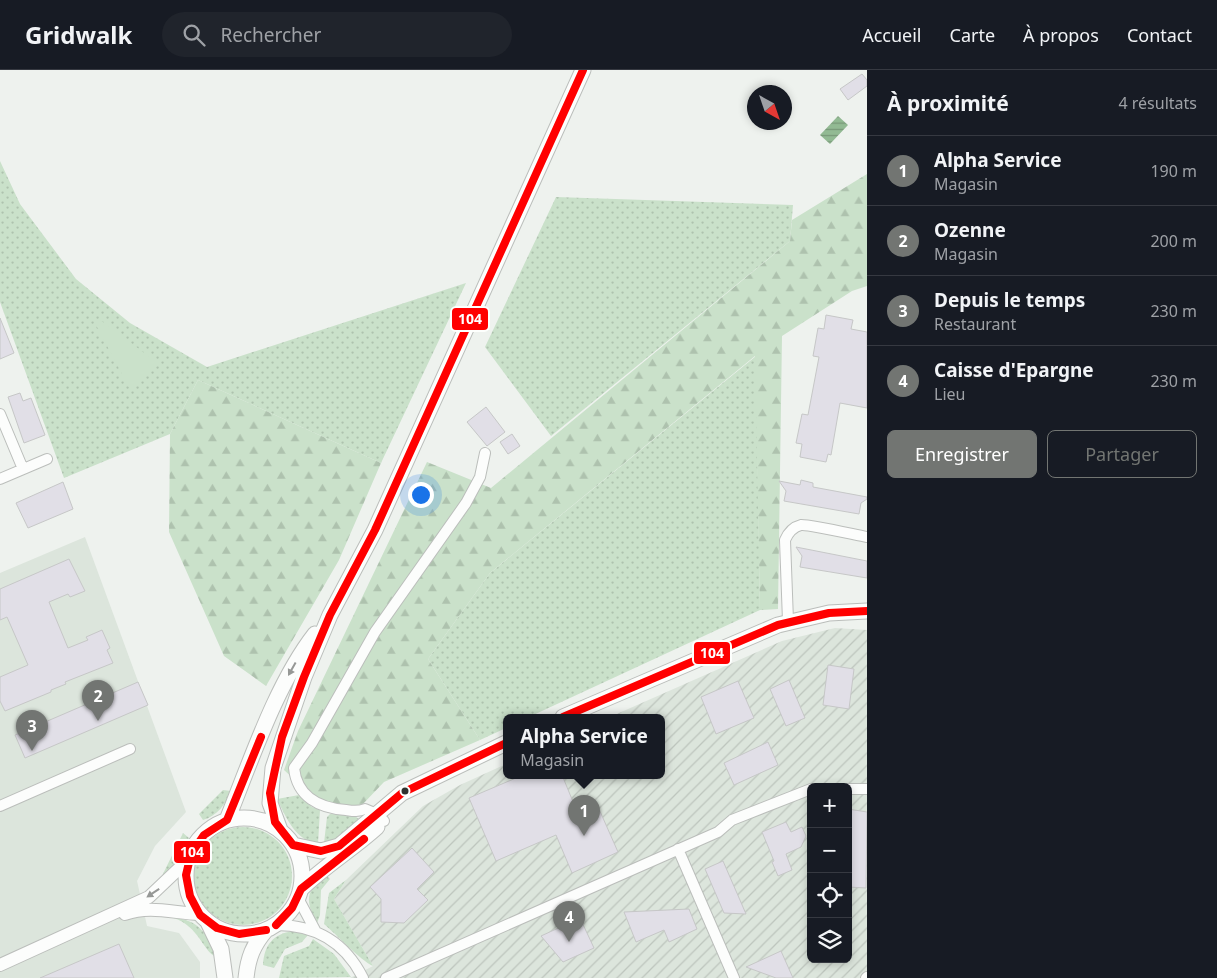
<!DOCTYPE html>
<html lang="fr">
<head>
<meta charset="utf-8">
<style>
  body { margin:0; font-family:"Noto Sans",sans-serif; background:#20242c; color:#f1f3f6 }
  .controls { position:absolute; right:15px; bottom:15px; display:grid; overflow:hidden; border-radius:8px; box-shadow:0 2px 8px #0003 }
  .controls button { width:45px; height:45px; display:grid; place-items:center; padding:0; border:0; border-bottom:1px solid #363941; background:#171b24; color:#f1f3f6; font:25px sans-serif }
  .compass { position:absolute; left:747px; top:15px; width:45px; height:45px; border-radius:50%; background:#171b24; box-shadow:0 2px 8px #0003; rotate:140deg }
  .you { position:absolute; left:420px; top:424px; width:18px; height:18px; margin:-12px; border:4px solid #fff; border-radius:50%; background:#1a73e8; box-shadow:0 0 0 8px #1a73e833 }
  .badge { display:grid; place-items:center; width:32px; height:32px; border-radius:50%; background:#727572; color:#fff; font-size:16px; font-weight:700 }
  .pin { position:absolute; translate:-50% -41px; filter:drop-shadow(0 1px 2px #0008) }
  .pin::after { content:''; position:absolute; top:26px; width:18px; height:15px; background:inherit; clip-path:polygon(0 0,100% 0,50% 100%) }
  .popup { position:absolute; left:503px; top:644px; width:162px; height:65px; box-sizing:border-box; display:grid; place-content:center; border-radius:8px; background:#171b24; filter:drop-shadow(0 1px 4px #0005); font-size:16px; white-space:nowrap; color:#9ea1a6 }
  .popup b { font-size:19px; color:#f1f3f6 }
  .popup::after { content:''; position:absolute; left:50%; top:100%; margin-left:-10px; border:10px solid transparent; border-top-color:#171b24 }
  .list { margin:0; padding:0; list-style:none }
  h2 { display:flex; justify-content:space-between; align-items:center; height:65px; margin:0; padding:0 20px; font-size:21px }
  h2 small { font-size:16px; font-weight:400; color:#9ea1a6 }
  .list li { display:grid; grid-template-columns:32px 1fr auto; gap:15px; align-items:center; box-sizing:border-box; height:70px; padding:0 20px; border-top:1px solid #363941 }
  .list b { display:block; font-size:19px; white-space:nowrap }
  .list p { margin:0; font-size:16px; white-space:nowrap; color:#9ea1a6 }
  .list em { font-size:16px; font-style:normal; color:#9ea1a6 }
  .actions { display:flex; gap:10px; padding:15px 20px }
  .actions a { flex:1; padding:11px 0; border:1px solid #727572; border-radius:8px; text-align:center; font-size:18px; color:#727572 }
  .actions .main { background:#727572; color:#fff }
  .icon { flex:none; width:28px; height:28px; fill:none; stroke:currentColor; stroke-width:2; stroke-linecap:round; stroke-linejoin:round }
  .map { position:relative; flex:none; width:867px; height:908px; overflow:hidden }
  header { display:flex; align-items:center; gap:30px; box-sizing:border-box; height:70px; padding:0 25px; background:#171b24; border-bottom:1px solid #363941 }
  header strong { font-size:24px }
  nav { display:flex; gap:28px; margin-inline-start:auto; font-size:18px }
  .search { width:350px; height:45px; background:#20242c; display:flex; align-items:center; gap:12px; box-sizing:border-box; padding:0 18px; border-radius:28px; color:#9ea1a6; font-size:19px }
  main { display:flex }
  aside { flex:1; background:#171b24 }
  .map>svg:first-child { display:block }
</style>
</head>
<body>
<header>
<strong>Gridwalk</strong>
<div class="search"><svg class="icon" aria-label="search" viewBox="0 0 24 24"><circle cx="10" cy="10" r="6"/><path d="M15 15l6 6"/></svg>Rechercher</div>
<nav><a>Accueil</a><a>Carte</a><a>À propos</a><a>Contact</a></nav>
</header>
<main>
<div class="map">
<svg width="867" height="908" viewBox="0 0 867 908">
  <defs>
    <pattern id="industrial-furrows" width="10" height="10" patternUnits="userSpaceOnUse" patternTransform="scale(1.25)"><rect width="10" height="10" fill="#dce5dc"/><path d="M-1 1l2-2M0 10L10 0M9 11l2-2" fill="none" stroke="#bdc5bd"/></pattern>
    <pattern id="grass-dots" width="8" height="8" patternUnits="userSpaceOnUse" patternTransform="scale(1.25)"><rect width="8" height="8" fill="#cae1ca"/><path d="M2 2h.1M6 6h.1" fill="none" stroke="#aec2ae" stroke-width="1.8" stroke-linecap="round"/></pattern>
    <pattern id="forest-firs" width="22" height="20" patternUnits="userSpaceOnUse" patternTransform="scale(1.25)"><rect width="22" height="20" fill="#cae1ca"/><path d="M5 1l3.5 6h-7zM16 11l3.5 6h-7z" fill="#aec2ae"/></pattern>
    <pattern id="water-rules" width="6" height="5" patternUnits="userSpaceOnUse" patternTransform="scale(1.25)"><rect width="6" height="5" fill="#92ba93"/><path d="M0 2.5h6" fill="none" stroke="#789878"/></pattern>
  </defs>
  <rect width="100%" height="100%" fill="#eef2ee"/>
  <path fill="#dce5dc" d="M85,467L186,742L155,776L137,811L147,856L179,863L200,892V908H0V503Z"/>
  <path fill="url(#industrial-furrows)" fill-rule="evenodd" d="M835,558L867,560V908H350L373,896L334,829L346,810L423,736L460,715L506,694V705H662V647H610L782,571ZM811,717H848V889H811Z"/>
  <path fill="url(#grass-dots)" d="M0,91L20,134L76,209L130,253L207,297L466,213L381,393L198,310L170,364L64,408L0,232Z
    M556,127L793,135L790,171L551,366L485,277Z
    M756,286L760,540L529,647H506V658L480,670L428,589L490,503Z
    M223,720L231,721C226,734 217,746 203,750L199,744Z
    M299,725L312,737L320,740L318,774C295,770 287,749 277,729Z
    M330,744L352,745L361,750L344,767L324,773L327,747Z
    M194 806a49 49 0 1 1 98 0a49 49 0 1 1-98 0Z
    M183,763L189,768L174,796L160,810Z
    M326,805L330,809L321,820L320,845L317,853C305,831 305,821 326,805Z
    M346,810L334,829L373,896C360,890 337,865 324,854L329,823Z
    M173,848C199,849 208,865 217,887C204,884 199,855 173,848Z
    M293,861L308,865L302,872L285,879L274,898L263,895C264,875 273,864 293,861Z
    M313,869L334,884L351,907L279,908L284,886L309,876Z"/>
  <path fill="url(#forest-firs)" d="M867,104V216L852,221L782,266L778,539L760,540L755,286L490,503L428,589L480,670L384,712L362,735C319,737 314,727 284,700L298,661L427,392L491,418L790,171L792,150Z
    M198,310L381,393L339,490L266,616L224,586L169,462L170,364Z"/>
  <path fill="#cae1ca" d="M99,249L159,294L131,321L96,255Z"/>
  <path fill="url(#water-rules)" d="M838,46L848,55L830,74L820,65Z"/>
  <path fill="#e1dfe7" stroke="#c6c7c7" d="M862,4L867,10V16L848,30L840,19Z
    M826,245L853,250L851,259L867,262V338L840,333L831,385L828,384L826,392L800,387L802,374L796,373L802,344L808,345L819,287L813,286L818,258L824,259Z
    M0,248L14,283L0,289Z
    M20,323L23,331L31,328L45,365L24,373L8,327Z
    M486,337L505,362L487,376L467,352Z
    M512,364L520,376L508,384L500,372Z
    M801,410L813,413V417L867,427V429L861,433L859,444L784,431L786,421L779,411L800,415Z
    M63,412L73,439L28,458L16,433Z
    M796,477L867,491V508L800,497L802,486Z
    M69,489L85,521L70,527L68,524L49,532L68,578L88,570L86,567L102,560L110,578L107,580L113,593L65,612L66,614L51,620V622L5,641L0,631V607L28,595L7,547L0,550V519Z
    M828,595L854,599L849,639L823,635Z
    M789,610L805,648L786,656L770,619Z
    M738,611L754,648L716,664L701,627Z
    M138,612L148,635L25,688L15,665Z
    M768,672L778,695L734,715L724,693Z
    M523,705H562L576,739L595,730L618,782L572,803L556,765L496,791L469,728Z
    M848,739L867,742L866,818L848,817Z
    M786,752L791,762L802,757L806,766L801,777L786,784L792,800L778,806L772,792L774,791L762,762Z
    M412,778L434,802L417,819L428,830L404,853L381,852V829L370,817Z
    M723,791L746,844L724,843L705,799Z
    M689,839L697,859L669,872L664,860L636,872L624,842Z
    M580,848L594,878L563,892L541,866Z
    M119,874L134,908H40Z
    M781,881L793,908H776L746,897Z"/>
  <g fill="none" stroke-linecap="round" stroke-linejoin="round">
    <defs>
      <path id="minor" d="M0,344L23,399
        M0,409L47,389
        M788,551L785,470C788,463 793,457 801,455C808,454 856,465 867,467
        M848,719H867
        M0,736L130,679
        M384,751L377,744L365,739C358,742 353,741 346,740C319,738 297,727 294,698L312,673L375,562L466,433L480,407L485,383
        M678,779L734,908
        M298,828L315,860
        M276,855C316,855 345,872 363,908
        M386,908L718,762L732,750L811,719
        M866,908L867,907"/>
      <path id="tertiary" d="M125,844C149,835 174,843 199,844
        M0,895L149,827L188,790"/>
      <path id="secondary" d="M563,647L778,555L829,543L867,541
        M186 806a58 58 0 1 1 116 0a58 58 0 1 1-116 0Z
        M227,750C251,691 276,614 315,564
        M280,760L270,733L273,698L304,607L330,545L375,460L583,0
        M293,775L321,781L339,776L402,723L506,673
        M301,819C324,796 353,779 377,757
        M208,852L221,879L225,908
        M246,908C248,888 253,875 266,860"/>
    </defs>
    <use href="#minor" stroke="#bbbebb" stroke-width="12"/>
    <use href="#tertiary" stroke="#bbbebb" stroke-width="14"/>
    <use href="#secondary" stroke="#bbbebb" stroke-width="17"/>
    <use href="#minor" stroke="#fcfdfc" stroke-width="10"/>
    <use href="#tertiary" stroke="#fcfdfc" stroke-width="12"/>
    <use href="#secondary" stroke="#fcfdfc" stroke-width="15"/>
    <defs>
      <path id="bus-1" d="M563,647L778,555L829,543L867,541
        M261,667L227,750L204,765L191,784L186,805L190,826L200,845L217,858L239,864L266,860
        M506,673L402,723L339,776L321,781L293,775L275,752L270,723L282,667L304,607L330,545L375,460L583,0
        M276,855L292,838L301,819L364,769"/>
    </defs>
    <use href="#bus-1" stroke="#fdfffd" stroke-width="11"/>
    <use href="#bus-1" stroke="#f00" stroke-width="8"/>
  </g>
  <defs><path id="oneway-solid" d="M-6-.8H1V-3.2L6.5 0L1 3.2V.8H-6Z" transform="scale(1.25)"/></defs>
  <g fill="#969896">
    <use href="#oneway-solid" transform="translate(292 599) rotate(119)"/>
    <use href="#oneway-solid" transform="translate(153 823) rotate(146)"/>
  </g>
  <circle fill="#2f322f" stroke="#fdfffd" stroke-width="2" cx="405" cy="721" r="4.5"/>
  <g stroke="#fdfffd" stroke-width="2">
    <rect x="451" y="237" width="38" height="24" rx="5" fill="#f00"/>
    <rect x="693" y="571" width="38" height="24" rx="5" fill="#f00"/>
    <rect x="173" y="770" width="38" height="24" rx="5" fill="#f00"/>
  </g>
  <g font-size="14" text-anchor="middle" font-weight="bold" fill="#fff">
    <text x="470" y="254">104</text>
    <text x="712" y="588">104</text>
    <text x="192" y="787">104</text>
  </g>
</svg>
<div class="controls">
<button>+</button>
<button>−</button>
<button><svg class="icon" aria-label="locate" viewBox="0 0 24 24"><circle cx="12" cy="12" r="6"/><path d="M12 2v4M12 18v4M2 12h4M18 12h4"/></svg></button>
<button><svg class="icon" aria-label="layers" viewBox="0 0 24 24"><path d="M12 4l9 5-9 5-9-5zM3 14l9 5 9-5"/></svg></button>
</div>
<svg class="compass" viewBox="-18 -18 36 36"><path d="M0-13l5 13h-10z" fill="#e53935"/><path d="M0 13l5-13h-10z" fill="#9ea1a6"/></svg>
<div class="you"></div>
<div class="pin badge" style="left:584px;top:766px">1</div>
<div class="popup"><b>Alpha Service</b>Magasin</div>
<div class="pin badge" style="left:98px;top:651px">2</div>
<div class="pin badge" style="left:32px;top:681px">3</div>
<div class="pin badge" style="left:569px;top:872px">4</div>
</div>
<aside>
<h2>À proximité<small>4 résultats</small></h2>
<ul class="list">
<li><span class="badge">1</span><div><b>Alpha Service</b><p>Magasin</p></div><em>190 m</em></li>
<li><span class="badge">2</span><div><b>Ozenne</b><p>Magasin</p></div><em>200 m</em></li>
<li><span class="badge">3</span><div><b>Depuis le temps</b><p>Restaurant</p></div><em>230 m</em></li>
<li><span class="badge">4</span><div><b>Caisse d'Epargne</b><p>Lieu</p></div><em>230 m</em></li>
</ul>
<div class="actions"><a class="main">Enregistrer</a><a>Partager</a></div>
</aside>
</main>
</body>
</html>
